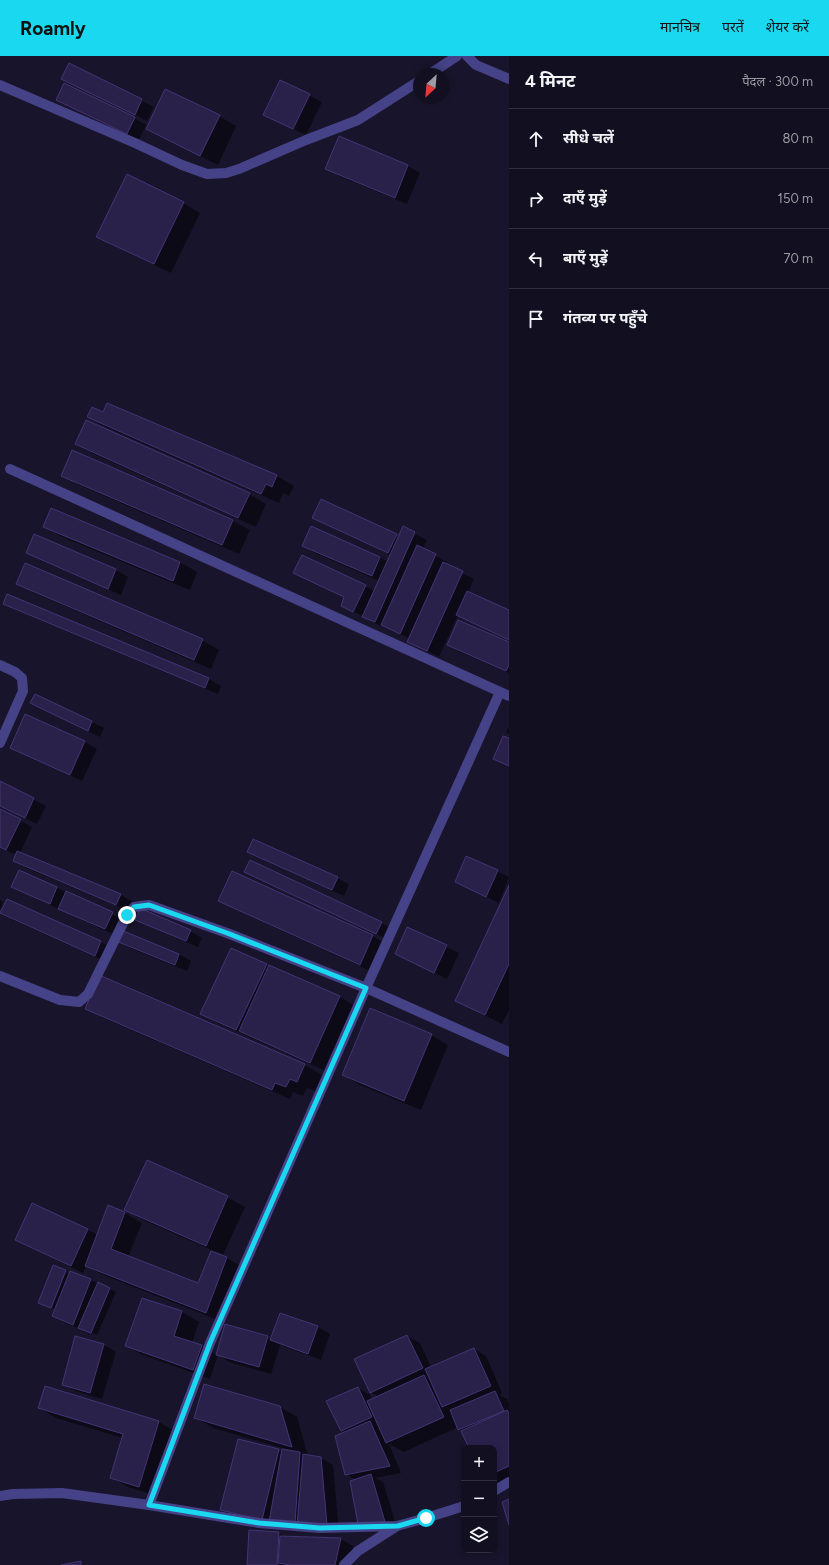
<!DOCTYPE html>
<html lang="hi">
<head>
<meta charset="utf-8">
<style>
  body { margin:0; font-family:Figtree,"Noto Sans Devanagari",sans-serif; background:#1f1d2d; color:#f1f3f6 }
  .controls { position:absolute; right:12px; bottom:12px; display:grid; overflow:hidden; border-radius:8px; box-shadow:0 2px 6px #0003 }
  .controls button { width:36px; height:36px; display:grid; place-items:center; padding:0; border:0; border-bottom:1px solid #312f3e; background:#120f20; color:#f1f3f6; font:20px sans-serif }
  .compass { position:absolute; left:413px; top:12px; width:36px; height:36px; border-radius:50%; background:#120f20; box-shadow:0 2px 6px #0003; rotate:206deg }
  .stop { position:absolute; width:12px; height:12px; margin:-9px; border:3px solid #1ad8ef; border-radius:50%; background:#fff }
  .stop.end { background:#1ad8ef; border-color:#fff; box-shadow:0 1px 4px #0008 }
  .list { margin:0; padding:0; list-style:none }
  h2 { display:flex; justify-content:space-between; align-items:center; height:52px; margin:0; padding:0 16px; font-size:17px }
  h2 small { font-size:13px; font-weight:400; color:#9c9ca5 }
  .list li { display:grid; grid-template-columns:26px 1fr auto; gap:12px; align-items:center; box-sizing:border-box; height:60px; padding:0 16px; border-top:1px solid #312f3e }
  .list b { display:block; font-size:15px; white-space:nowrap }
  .list em { font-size:13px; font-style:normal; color:#9c9ca5 }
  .icon { flex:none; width:22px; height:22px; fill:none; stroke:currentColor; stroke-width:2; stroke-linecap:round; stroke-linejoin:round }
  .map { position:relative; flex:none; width:509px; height:1509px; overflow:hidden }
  header { display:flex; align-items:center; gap:24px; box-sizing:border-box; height:56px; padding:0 20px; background:#1ad8ef; color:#111 }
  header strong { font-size:19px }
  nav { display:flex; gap:22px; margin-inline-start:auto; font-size:14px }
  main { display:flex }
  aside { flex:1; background:#120f20 }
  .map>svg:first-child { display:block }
</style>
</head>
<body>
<header>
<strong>Roamly</strong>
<nav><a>मानचित्र</a><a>परतें</a><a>शेयर करें</a></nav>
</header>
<main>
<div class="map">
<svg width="509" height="1509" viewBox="0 0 509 1509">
  <rect width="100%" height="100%" fill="#18142b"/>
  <path fill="#0007" d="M69,8L154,51L147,65L62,23Z
    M281,25L322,46L306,79L277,65Z
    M69,50L134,62L146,69L139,84Z
    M219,60L236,70L218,109L147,73Z
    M340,81L408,110L420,117L407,148L339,120L327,113Z
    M183,147L200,157L171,217L115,190L98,180Z
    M108,349L277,420L294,430L289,440L283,437L279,447L106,371L88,361L104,357Z
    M76,388L249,438L266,448L256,471L94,398Z
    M62,419L233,465L250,474L239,498L79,429Z
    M52,453L180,506L197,516L190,534L62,481L44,471Z
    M314,462L399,481L403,472L427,484L423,493L447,506L446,509L474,523L468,537L509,555V584L458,559L439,601L408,585L410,583L375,567L342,549L345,542L295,517L365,530L375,535L379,525L315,497L303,490L380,501L388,506L391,499L326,469Z
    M35,479L116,514L128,521L121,539L40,504L28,497Z
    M18,528L202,584L219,594L211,613L35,537Z
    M8,539L209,623L221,630L218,638L16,554L4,547Z
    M509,587V617L460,596L448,589Z
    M31,647L92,666L104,672L100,681Z
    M26,660L85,686L97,693L82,725L11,691Z
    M509,671V678L506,676Z
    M0,726L46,750L37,768L0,750Z
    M0,754L32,771L20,797L121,839L133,846L129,855L26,812L14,805L16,799L0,791Z
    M248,795L337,822L349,828L344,840L260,802Z
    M466,801L509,821L499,847L456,826Z
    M251,805L382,867L394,874L389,884L258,823L246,816Z
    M232,817L373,880L390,890L377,918L237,854L219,845Z
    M12,830L57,832L124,864L117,880L71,859Z
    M509,832V954L502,968L456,945Z
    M0,844L3,846L0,854Z
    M7,844L101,886L113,893L107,906L13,864L1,857Z
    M136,863L190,875L202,882L198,891L149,870Z
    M408,872L459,897L447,923L396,898Z
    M121,875L179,898L191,905L187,915L130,892L118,885Z
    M266,909L340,941L357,951L328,1016L218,967L201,957Z
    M100,920L305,1009L322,1019L315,1035L307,1032L303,1040L293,1036L290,1043L103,962L86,952Z
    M431,979L448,989L421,1054L360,1029L343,1019Z
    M227,1141L245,1151L223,1199L143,1164L126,1154Z
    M125,1157L142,1167L128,1201L199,1228L211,1196L227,1202L244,1212L223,1266L103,1219L86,1210L83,1217L16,1184L88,1174L98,1179Z
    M66,1216L70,1218L71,1216L91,1224L116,1236L97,1279L65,1267L53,1260L56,1254L52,1252Z
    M142,1243L182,1256L199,1266L192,1287L201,1290L217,1299L226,1269L271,1283L280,1258L318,1271L330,1278L321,1304L280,1289L271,1318L229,1306L218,1299L210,1323L143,1299L126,1290Z
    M407,1280L420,1287L431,1311L474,1293L486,1300L502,1337L499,1339L507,1343L509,1347V1422L496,1428L494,1427V1392H470L462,1375L458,1371L404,1396L389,1388L401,1417L375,1422L383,1426L397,1472L371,1474L356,1424L346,1418L345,1376L342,1375L358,1332L370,1339L372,1344L379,1341L371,1336Z
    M104,1289L116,1296L102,1343L75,1335L63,1328Z
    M46,1331L159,1366L176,1376L157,1440L128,1431L111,1421L123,1382L56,1362L39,1352Z
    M280,1351L297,1361L308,1400L321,1402L333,1409L339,1475L239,1464L222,1454L239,1384L282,1396L289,1395V1394L213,1372L196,1362Z
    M279,1477L286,1481L341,1483L353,1490L348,1509H248Z"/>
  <path fill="#2a214b" stroke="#423575" d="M69,7L142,43L135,59L61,23Z
    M280,24L310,38L293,73L263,59Z
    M64,27L135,61L127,78L56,44Z
    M165,33L220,59L200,100L146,73Z
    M339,80L408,109L395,142L325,113Z
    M127,118L184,146L154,208L96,181Z
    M107,347L277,419L272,431L266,428L261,438L87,361L92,351L103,356Z
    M86,364L250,437L238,462L75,388Z
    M72,394L233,464L222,489L61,420Z
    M321,443L397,478L388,497L312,462Z
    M51,452L180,506L173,525L43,471Z
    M311,470L380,501L372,520L302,490Z
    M403,470L415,476L375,566L362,561Z
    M34,478L116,513L108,533L26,497Z
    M417,489L436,498L400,578L381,569Z
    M302,499L366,529L353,556L341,550L344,541L293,517Z
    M443,506L463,515L427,595L407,586Z
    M25,507L203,583L194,604L16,528Z
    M467,535L509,554V584L456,559Z
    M7,538L209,622L205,632L3,548Z
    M458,564L509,586V609L506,615L447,589Z
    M35,638L92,665L88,675L30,647Z
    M25,658L85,685L70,719L10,692Z
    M503,680L509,682V710L493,703Z
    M0,725L34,742L25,762L0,750Z
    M0,753L21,763L6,794L0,791Z
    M253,783L338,821L332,834L247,796Z
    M17,795L121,838L116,849L13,805Z
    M466,800L498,814L486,841L455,826Z
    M250,804L382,866L376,878L244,816Z
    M19,814L57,831L50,848L11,831Z
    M232,815L373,879L360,909L218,845Z
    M509,829V908L485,959L455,945Z
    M66,835L113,856L105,873L58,853Z
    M7,843L101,885L95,900L0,857Z
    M140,852L191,874L186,885L135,864Z
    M407,871L447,889L434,917L395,898Z
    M121,874L179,898L175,909L116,885Z
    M231,892L267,908L236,974L200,958Z
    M269,909L340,940L310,1007L239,975Z
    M99,919L305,1008L297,1026L290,1023L286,1031L275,1027L272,1034L85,953Z
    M370,952L432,978L404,1045L342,1019Z
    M147,1104L228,1140L206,1190L124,1154Z
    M32,1147L88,1173L71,1210L15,1184Z
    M108,1149L125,1156L111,1193L198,1227L211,1195L227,1201L206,1257L85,1210Z
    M53,1209L66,1214L51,1252L38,1247Z
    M70,1215L91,1223L73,1269L52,1260Z
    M98,1226L110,1232L91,1277L78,1272Z
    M142,1242L182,1255L174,1280L202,1289L193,1314L125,1290Z
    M280,1257L318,1270L308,1298L270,1284Z
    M225,1268L268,1280L259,1311L216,1299Z
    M407,1279L423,1312L370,1337L354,1303Z
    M75,1280L104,1288L90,1337L62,1329Z
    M474,1292L491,1330L442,1351L425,1313Z
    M424,1319L444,1361L386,1387L367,1345Z
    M204,1328L280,1350L292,1391L194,1362Z
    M45,1330L159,1365L139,1431L110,1422L123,1378L38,1352Z
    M358,1331L372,1361L341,1375L326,1345Z
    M495,1335L504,1355L458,1374L450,1354Z
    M507,1354L509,1357V1410L494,1417V1392H469L461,1375Z
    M370,1365L390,1410L345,1419L335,1380Z
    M238,1383L279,1393L262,1464L220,1454Z
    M282,1393L300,1396L295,1467L269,1466Z
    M303,1398L321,1401L327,1469H297Z
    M371,1418L385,1466L358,1468L350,1425Z
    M509,1443V1469L502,1446Z
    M249,1474L279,1476L277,1509H247Z
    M280,1480L341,1482L335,1509H290L278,1507Z
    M81,1505V1509H61Z"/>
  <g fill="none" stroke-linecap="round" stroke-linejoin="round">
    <path stroke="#454287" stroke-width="10" d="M467,0L476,9L509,23
      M430,18L457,0
      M0,29L135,87L182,109L207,118L226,117L239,113L306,84L358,64L419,25
      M10,413L509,640
      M0,609L15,616L22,622L23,635L0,687
      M0,920L60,944L79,946L88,938L127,859L134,851L149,849L227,877L366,932L509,996
      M494,1435L509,1426
      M0,1440L13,1438L62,1437L149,1449L259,1467L320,1472L397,1470L426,1462L464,1450
      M149,1449L210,1287L366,932L500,636
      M344,1509L358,1495L397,1470"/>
  </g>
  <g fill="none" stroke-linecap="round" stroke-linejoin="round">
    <path stroke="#1ad8ef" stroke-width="5" d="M127,859L134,851L149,849L227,877L366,932L210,1287L149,1449L259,1467L320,1472L398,1470L426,1462"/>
  </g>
</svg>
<div class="controls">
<button>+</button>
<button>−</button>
<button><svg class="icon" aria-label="layers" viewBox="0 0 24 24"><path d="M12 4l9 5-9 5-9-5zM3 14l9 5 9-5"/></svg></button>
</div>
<svg class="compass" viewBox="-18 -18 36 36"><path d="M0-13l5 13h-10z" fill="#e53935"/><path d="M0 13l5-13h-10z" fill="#9c9ca5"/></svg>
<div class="stop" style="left:426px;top:1462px"></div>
<div class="stop end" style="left:127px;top:859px"></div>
</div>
<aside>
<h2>4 मिनट<small>पैदल · 300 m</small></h2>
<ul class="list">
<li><svg class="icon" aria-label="ahead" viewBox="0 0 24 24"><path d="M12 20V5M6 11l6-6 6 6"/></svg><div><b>सीधे चलें</b></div><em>80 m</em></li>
<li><svg class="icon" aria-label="right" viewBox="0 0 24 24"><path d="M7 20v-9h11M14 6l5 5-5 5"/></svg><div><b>दाएँ मुड़ें</b></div><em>150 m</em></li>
<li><svg class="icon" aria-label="left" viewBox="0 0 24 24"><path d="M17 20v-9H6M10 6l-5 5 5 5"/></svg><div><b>बाएँ मुड़ें</b></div><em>70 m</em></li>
<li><svg class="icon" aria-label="arrive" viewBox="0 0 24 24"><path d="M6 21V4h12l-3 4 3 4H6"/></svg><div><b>गंतव्य पर पहुँचे</b></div></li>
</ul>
</aside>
</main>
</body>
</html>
